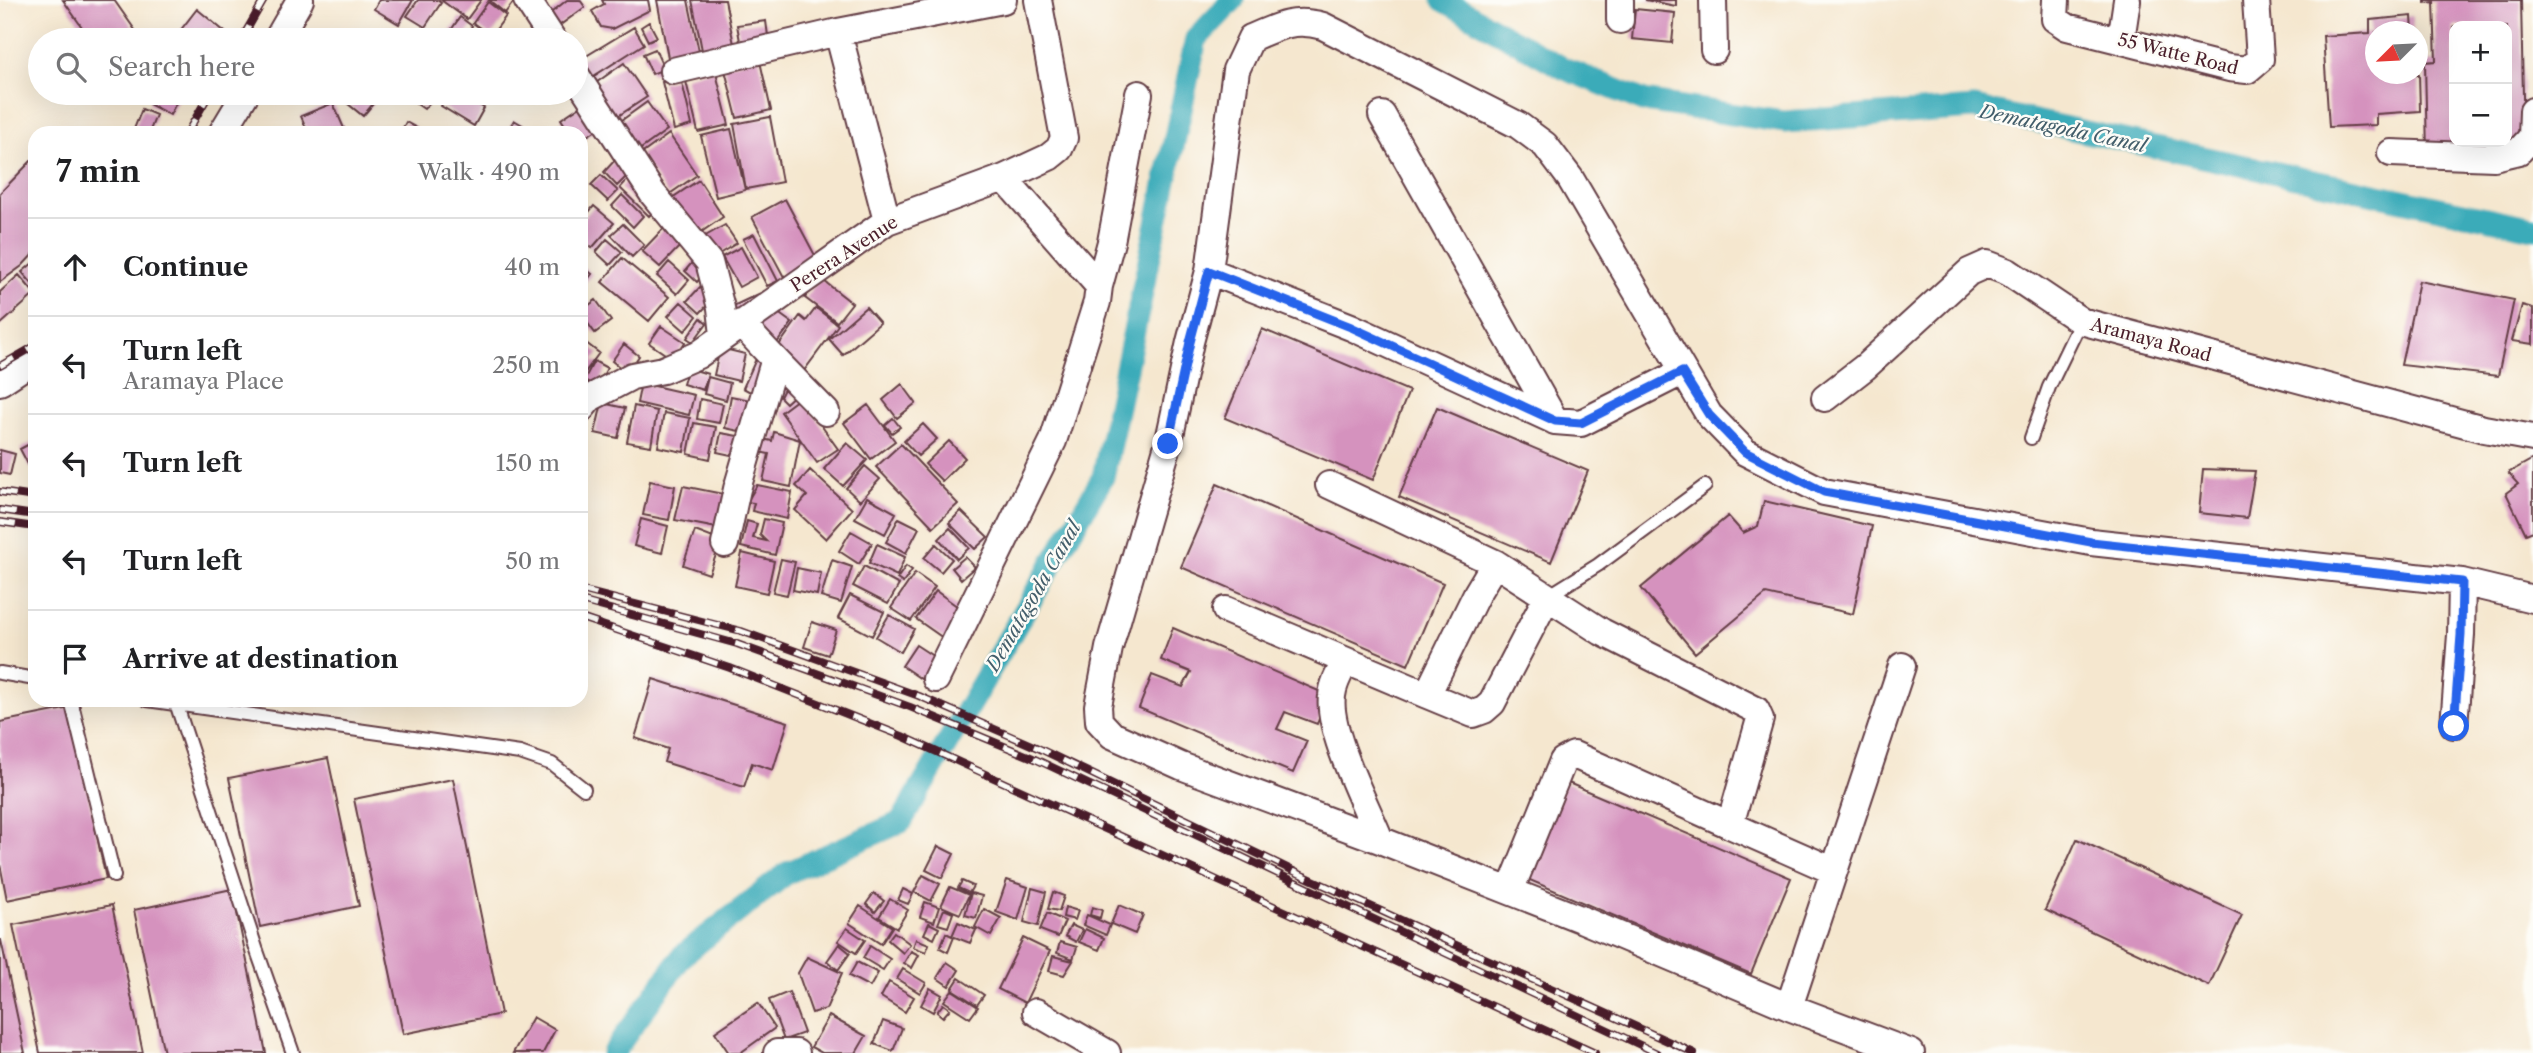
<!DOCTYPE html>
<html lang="en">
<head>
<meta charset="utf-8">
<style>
  body { margin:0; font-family:"Libre Caslon Text",serif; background:#f6f6f6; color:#202124 }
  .controls { position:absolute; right:21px; top:21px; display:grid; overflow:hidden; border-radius:14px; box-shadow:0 7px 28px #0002 }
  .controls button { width:63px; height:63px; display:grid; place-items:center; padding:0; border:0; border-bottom:2px solid #e0e0e0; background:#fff; color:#202124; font:35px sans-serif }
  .compass { position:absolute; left:2365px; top:21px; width:63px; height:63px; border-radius:50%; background:#fff; box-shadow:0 7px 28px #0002; rotate:246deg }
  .stop { position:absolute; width:21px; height:21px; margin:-16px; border:5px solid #2563eb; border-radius:50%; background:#fff }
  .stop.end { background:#2563eb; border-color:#fff; box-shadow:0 2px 7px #0008 }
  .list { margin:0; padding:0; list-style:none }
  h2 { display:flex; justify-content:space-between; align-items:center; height:91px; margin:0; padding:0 28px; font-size:30px }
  h2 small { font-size:23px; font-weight:400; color:#757577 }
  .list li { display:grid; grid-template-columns:46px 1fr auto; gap:21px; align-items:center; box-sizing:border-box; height:98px; padding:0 28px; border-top:2px solid #e0e0e0 }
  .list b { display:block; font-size:26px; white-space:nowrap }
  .list p { margin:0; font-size:23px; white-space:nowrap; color:#757577 }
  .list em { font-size:23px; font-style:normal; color:#757577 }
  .icon { flex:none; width:38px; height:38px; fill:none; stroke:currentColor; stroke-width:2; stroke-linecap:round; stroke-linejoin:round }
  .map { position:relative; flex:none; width:2533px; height:1053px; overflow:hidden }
  .search { position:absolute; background:#fff; box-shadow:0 7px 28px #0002; left:28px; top:28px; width:560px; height:77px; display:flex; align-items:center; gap:18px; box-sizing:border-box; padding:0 24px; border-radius:38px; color:#757577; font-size:26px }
  .panel { position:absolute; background:#fff; box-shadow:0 7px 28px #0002; left:28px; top:126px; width:560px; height:581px; border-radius:21px }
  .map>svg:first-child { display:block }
</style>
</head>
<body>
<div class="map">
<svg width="2533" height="1053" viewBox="0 0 2533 1053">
  <rect width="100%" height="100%" fill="#fdfcf7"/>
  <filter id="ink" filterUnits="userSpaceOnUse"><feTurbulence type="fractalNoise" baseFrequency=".0143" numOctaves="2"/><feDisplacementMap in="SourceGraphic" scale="14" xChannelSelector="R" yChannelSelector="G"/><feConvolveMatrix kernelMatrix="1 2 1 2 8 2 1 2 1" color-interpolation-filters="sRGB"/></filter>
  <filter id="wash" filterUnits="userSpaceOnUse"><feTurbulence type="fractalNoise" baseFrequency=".00686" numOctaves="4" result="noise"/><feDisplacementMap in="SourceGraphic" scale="28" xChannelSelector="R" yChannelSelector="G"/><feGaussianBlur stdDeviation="1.57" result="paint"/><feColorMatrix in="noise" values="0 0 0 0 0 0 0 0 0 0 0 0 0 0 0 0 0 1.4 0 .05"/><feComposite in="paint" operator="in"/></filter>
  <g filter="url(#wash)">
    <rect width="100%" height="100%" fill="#f5e7cf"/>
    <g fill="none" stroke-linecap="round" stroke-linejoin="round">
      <path stroke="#3babb9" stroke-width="23" d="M1443,0L1563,68L1644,101L1784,122L1974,108L2533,228
        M613,1053L683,955L787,873L901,822L1103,477L1196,39L1233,0"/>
    </g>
    <g id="blocks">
      <path fill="#d592be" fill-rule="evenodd" d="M63,0H114L142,40H91Z
        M379,0H413L399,24L374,9Z
        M418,0H437L441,3L425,27L407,16Z
        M441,0H481L467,19Z
        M489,0H515L505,13Z
        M567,0H580L585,7L556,28L547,16Z
        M602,0H648L650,10L612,29L601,27L592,11L604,4Z
        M657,0H688L700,56L669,63Z
        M692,0H725L735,49L703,55Z
        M1645,0H1676V6Z
        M2425,0H2521L2524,145L2427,153L2425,62L2436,61L2434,2L2425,3ZM2454,26H2507V142H2454Z
        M488,2L506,16L491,36L473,23Z
        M197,9L225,32L219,40H173Z
        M1635,9L1675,13L1672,43L1632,39Z
        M2412,16L2413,32H2376V74H2419L2420,111L2376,114V125L2329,127L2323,36L2370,33V20Z
        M460,17L472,26L462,40H446L445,39Z
        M766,21L768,36L740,41L737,25Z
        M649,22L657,37L648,41L641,27Z
        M634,27L644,44L589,79L578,61Z
        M424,30L440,40H417Z
        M475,33L481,40H466Z
        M655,49L664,69L652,74L643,54Z
        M759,57L771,110L737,118L724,66Z
        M624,63L647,97L615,118L593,85Z
        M715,69L729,125L698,132L685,77Z
        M681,78L692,125L674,130L662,82Z
        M154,93H181L170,115L149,104Z
        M347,93H382L363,116L342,99Z
        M401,93H438L424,109Z
        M449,93H459L484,108L474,126L441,106Z
        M647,102L667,130L638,151L618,123Z
        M333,103L346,133H308L301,116Z
        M582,105L598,129L581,140V133H570L561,119Z
        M142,109L156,115L149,133L134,129Z
        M770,117L782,182L746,189L734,124Z
        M514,120L526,127L522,133H506Z
        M406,122L422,131L421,133H400Z
        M731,129L745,190L716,197L701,136Z
        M669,134L697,175L668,195L640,155Z
        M35,157V252L22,266L0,282V193Z
        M616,159L630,173L617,186L604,172Z
        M601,175L618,191L608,201L591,185Z
        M630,177L659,206L649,216L620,188Z
        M699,180L723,217L694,237L669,200Z
        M622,195L643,216L633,227L612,206Z
        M785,199L818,261L785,279L752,217Z
        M594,206L614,223L592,248L581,239V221Z
        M623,224L644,245L632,257L611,235Z
        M725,225L737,243L714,257L702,238Z
        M665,227L682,244L660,267L642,251Z
        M754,234L778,281L767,286L743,239Z
        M607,239L622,252L610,265L596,252Z
        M741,247L757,277L739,287L722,257Z
        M622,258L669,297L649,321L602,282Z
        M696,258L708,269L697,282L685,271Z
        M34,262L35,263V287L22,272Z
        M669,262L689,280L677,294L657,276Z
        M581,265L592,274L581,288Z
        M19,275L35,294L0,325V292Z
        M820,278L852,303L837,322L805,298Z
        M2419,281L2514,300L2498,376L2401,365Z
        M701,286L714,298L700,313L687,301Z
        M765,291L734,318L729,308Z
        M596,300L611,321L595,333L581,314V311Z
        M681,302L697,316L685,331L668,316Z
        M2522,305L2533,308V344L2512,341Z
        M770,307L792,323L773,348L751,332Z
        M866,307L880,323L843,355L829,339Z
        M816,308L838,325L800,376L772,355L800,316L806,321Z
        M701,318L707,323L693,342L687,338Z
        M661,326L685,342L674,360L649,343Z
        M1262,329L1409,391L1373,480L1225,418Z
        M581,339L599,353L583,375L581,373Z
        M624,344L639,356L627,373L612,361Z
        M720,348L745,354L739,381L714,375Z
        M756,359L770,367L758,396L743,388Z
        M594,361L607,368L597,387L584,380Z
        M688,368L708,374L703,390L683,384Z
        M708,377L730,383L726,400L704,394Z
        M788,381L798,392L786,403L780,397Z
        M641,383L694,395L689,415L637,403Z
        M902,384L916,403L897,418L883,400Z
        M731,396L755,401L749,433L725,428Z
        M801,397L838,449L817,463L781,412Z
        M700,399L723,404L719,423L697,419Z
        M602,403L625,408L618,438L595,433Z
        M868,405L895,441L871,459L844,423Z
        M634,406L657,411L651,446L627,442Z
        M1437,407L1588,471L1551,562L1399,497Z
        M664,413L690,418L684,452L658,447Z
        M893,418L900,427L892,433L885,425Z
        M694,423L716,427L710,459L688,454Z
        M923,424L937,439L918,456L904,441Z
        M774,432L800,440L791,487L763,481L769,454L759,452L762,439L772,441Z
        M721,433L749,438L745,458L717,452Z
        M35,441V465L30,468L20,449Z
        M949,441L965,458L942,481L925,464Z
        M847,443L867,460L843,486L824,469Z
        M901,444L958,504L933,527L876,467Z
        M0,450L15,454L10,475L0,473Z
        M2533,459V531L2526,534L2506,493L2518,484L2508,473Z
        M865,466L880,479L860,501L846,488Z
        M2203,469L2255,471L2247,518L2199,513Z
        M810,470L852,509L826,539L795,510L807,496L796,486Z
        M650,481L675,486L669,520L643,515Z
        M1217,484L1443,583L1408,665L1181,567Z
        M757,485L792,492L787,519L752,511L754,503L747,502Z
        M683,486L728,495L722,529L675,520Z
        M867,497L896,513L885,534L855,518Z
        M1764,501L1872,526L1853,614L1766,594L1695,653L1641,588L1728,516L1743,533L1758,526Z
        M961,511L988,537L975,549L949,523Z
        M899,518L919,528L906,553L886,542Z
        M641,519L668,526L662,553L634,546Z
        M764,519L782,523L775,555L741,547L747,521L757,524L753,538L766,541L760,535Z
        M950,528L969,548L957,559L939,539Z
        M695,531L721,541L709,574L683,565Z
        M851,531L872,543L859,564L839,551Z
        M877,544L905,557L897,576L869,563Z
        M936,544L952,559L941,572L924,558Z
        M742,553L774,561L767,593L735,586Z
        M965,557L975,567L961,579L952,568Z
        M781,559L795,562L787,595L773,592Z
        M832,560L852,567L841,603L821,597Z
        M864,566L899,585L888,604L853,586Z
        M906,566L912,570L903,583L897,579Z
        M797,568L821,573L817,595L793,590Z
        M915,573L935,587L911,621L891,608Z
        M936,591L965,612L946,640L916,619Z
        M850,595L884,612L872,636L838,618Z
        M889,615L914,629L901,652L876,637Z
        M812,622L836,630L828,655L804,647Z
        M1173,628L1328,695L1317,724L1285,712L1277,729L1307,741L1293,773L1139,708L1152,675L1183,687L1191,672L1161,660Z
        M916,645L942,662L927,683L902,666Z
        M653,679L788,722L773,770L752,763L744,787L664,762L668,749L635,738Z
        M70,708L106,879L7,900L0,864V722Z
        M328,758L359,906L260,927L229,778Z
        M453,779L501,1014L403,1034L354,799Z
        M1566,782L1791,878L1751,974L1525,878Z
        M2077,839L2242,915L2209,986L2045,910Z
        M938,846L954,854L942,878L926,870Z
        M923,875L940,884L931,901L914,892Z
        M1007,880L1028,887L1018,920L996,912Z
        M962,881L973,886L969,893L958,888Z
        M950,887L969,895L960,914L941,906Z
        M1032,888L1046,892L1038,926L1024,922Z
        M232,889L266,1053H164L134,910Z
        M903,889L913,894L908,904L898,900Z
        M1053,892L1064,896L1059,911L1048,909Z
        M874,893L884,901L875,912L866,904Z
        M971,893L982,896L976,918L965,915Z
        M890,899L908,910L897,928L879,917Z
        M925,902L939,907L934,922L920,917Z
        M112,905L143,1053H40L13,925Z
        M1119,905L1143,915L1135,934L1111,924Z
        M860,906L892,927L881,944L849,923Z
        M1065,907L1078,911L1075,920L1063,917Z
        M1092,907L1102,910L1100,918L1090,915Z
        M944,909L953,913L948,927L938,924Z
        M984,909L1001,918L991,936L975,927Z
        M1047,913L1065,921L1058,937L1040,930Z
        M1087,915L1110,925L1106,935L1083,925Z
        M958,922L976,930L970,943L952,936Z
        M929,923L939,928L934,939L924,934Z
        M1071,925L1082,930L1076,942L1065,936Z
        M847,928L865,940L856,953L838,941Z
        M1085,929L1104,938L1099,950L1079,942Z
        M894,932L910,944L903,953L888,940Z
        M946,933L954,937L948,952L940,948Z
        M1023,938L1050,951L1025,1003L998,989Z
        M916,939L929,944L926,952L913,947Z
        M0,940H1L25,1053H0Z
        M1060,942L1077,947L1073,959L1057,953Z
        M839,944L850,953L838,970L827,961Z
        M870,946L890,959L883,970L863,958Z
        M911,951L919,955L912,968L904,963Z
        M1053,956L1073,961L1064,975L1049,971Z
        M807,957L842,973L826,1009L812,1013L798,973Z
        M857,962L878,973L870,987L849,976Z
        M947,962L959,970L949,986L937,978Z
        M903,969L926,983L920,993L897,979Z
        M959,978L984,995L977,1005L952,989Z
        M889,982L914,997L905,1012L881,997Z
        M930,988L942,995L933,1012L921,1005Z
        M952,990L978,1007L970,1018L944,1001Z
        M789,992L804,1033L784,1040L769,1000Z
        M758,1003L775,1028L740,1053H729L715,1032Z
        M943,1004L950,1009L943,1017L937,1012Z
        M829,1016L866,1036L856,1053H822L811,1047Z
        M533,1017L555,1030L543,1053H513Z
        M883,1021L902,1028L893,1051L874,1044Z"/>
    </g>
  </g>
  <g filter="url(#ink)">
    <use href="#blocks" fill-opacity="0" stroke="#643d44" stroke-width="2"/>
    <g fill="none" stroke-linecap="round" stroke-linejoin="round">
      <defs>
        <path id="lane" d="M2031,438L2049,387L2081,321
          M1548,596L1598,565L1705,486
          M0,673L35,679
          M71,700L114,876
          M147,700L520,753L552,764L584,789
          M177,706L257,951L293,1053"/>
        <path id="street" d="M527,0L553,40
          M1620,0V20
          M1713,0L1714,50
          M2056,0L2055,19L2067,27L2229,68L2247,70L2260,59L2256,0
          M838,32L887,221
          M277,40L300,0
          M2121,40L2127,0
          M673,71L838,32L1003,0
          M576,75L653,194L709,262L721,308L724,335
          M1382,115L1555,421
          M222,133L246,93
          M2391,153L2494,157L2519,151L2532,137L2533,111
          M1004,178L1099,286
          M1209,271L1351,327L1555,421L1581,423L1682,372
          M741,323C768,354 797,382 826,412
          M0,382L35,359
          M1825,398L1865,367L1969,272L1987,264L2008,272L2081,321L2484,429L2533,438
          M581,409L590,398L632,376L663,370L698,355L887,221L1004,178L1049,157L1059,149L1064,138L1038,0
          M1329,485L1495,563
          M725,544L737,489L774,362
          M1226,610L1427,695L1477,593L1495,563L1602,632L1756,710L1760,719L1730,825L1834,871
          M1346,661C1340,672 1333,683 1332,696C1327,731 1366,805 1380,840
          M936,679L1053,441L1097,302L1099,286L1111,242L1139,94
          M1427,695L1473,714L1484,710L1492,703L1547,597
          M2454,725L2461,635L2462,582
          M1510,891L1563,761L1574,755L1730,825
          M1789,1007L1902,666
          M1036,1012L1107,1053
          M777,1053H796
          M1911,1053L1789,1007L1583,920L1380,840L1181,766L1112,735L1099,721L1098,706L1109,648L1168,445L1190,342L1209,271L1236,70L1251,38C1278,26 1294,18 1323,26L1518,125L1545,145L1570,178L1709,415L1745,452L1824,492L2091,542L2462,582L2533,599"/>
      </defs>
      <use href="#lane" stroke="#643d44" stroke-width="16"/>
      <use href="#street" stroke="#643d44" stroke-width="30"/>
      <use href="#lane" stroke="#fff" stroke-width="12"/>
      <use href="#street" stroke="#fff" stroke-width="26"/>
      <defs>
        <path id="rail" d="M241,40L264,0
          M187,133L210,93
          M0,366L35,346
          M0,492L35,497
          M0,510L35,515
          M0,522L35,527
          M581,590L741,631L919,696L1038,748L1304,876L1694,1053
          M581,601L737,644L910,707L1033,758L1657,1053
          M581,618L730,668L902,736L1595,1053"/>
      </defs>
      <use href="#rail" stroke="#4a1f2b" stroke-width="8"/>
      <use href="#rail" stroke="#fdfcf7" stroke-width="5" stroke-dasharray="16" stroke-linecap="butt"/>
    </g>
  </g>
  <g fill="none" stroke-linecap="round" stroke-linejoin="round" filter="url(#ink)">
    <path stroke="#2563eb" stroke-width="9" d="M1168,444L1190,342L1209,271L1351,327L1555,421L1581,423L1682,372L1709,415L1745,452L1824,492L2091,542L2462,582L2461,635L2454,726"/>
  </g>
  <g text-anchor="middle" stroke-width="5" stroke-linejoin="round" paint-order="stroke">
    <g font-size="18" fill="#4a1f2b" stroke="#fdfcf7">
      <text transform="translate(2178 54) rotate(14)" y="6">55 Watte Road</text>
      <text transform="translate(844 254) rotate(-33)" y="6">Perera Avenue</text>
      <text transform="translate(2151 340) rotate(15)" y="6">Aramaya Road</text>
    </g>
    <g font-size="19" font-style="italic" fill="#435e6b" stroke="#fdfcf7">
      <text transform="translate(2063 128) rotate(12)" y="7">Dematagoda Canal</text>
      <text transform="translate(1033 596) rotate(-60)" y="7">Dematagoda Canal</text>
    </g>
  </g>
</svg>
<div class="controls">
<button>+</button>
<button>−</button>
</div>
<svg class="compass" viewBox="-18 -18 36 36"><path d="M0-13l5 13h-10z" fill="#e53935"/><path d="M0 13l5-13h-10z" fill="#757577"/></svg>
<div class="stop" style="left:2454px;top:726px"></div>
<div class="stop end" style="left:1168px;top:444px"></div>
<div class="search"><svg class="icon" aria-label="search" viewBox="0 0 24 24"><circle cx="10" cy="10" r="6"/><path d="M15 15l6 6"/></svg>Search here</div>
<section class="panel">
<h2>7 min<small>Walk · 490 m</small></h2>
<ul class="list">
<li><svg class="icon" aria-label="ahead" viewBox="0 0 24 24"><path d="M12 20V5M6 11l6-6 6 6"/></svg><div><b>Continue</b></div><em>40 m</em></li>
<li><svg class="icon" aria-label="left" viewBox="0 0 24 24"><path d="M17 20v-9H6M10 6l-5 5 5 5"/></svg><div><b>Turn left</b><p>Aramaya Place</p></div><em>250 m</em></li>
<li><svg class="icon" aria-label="left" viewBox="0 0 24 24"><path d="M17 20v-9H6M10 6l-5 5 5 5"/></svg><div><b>Turn left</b></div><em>150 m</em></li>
<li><svg class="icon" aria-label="left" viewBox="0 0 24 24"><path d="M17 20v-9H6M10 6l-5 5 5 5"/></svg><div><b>Turn left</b></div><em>50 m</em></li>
<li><svg class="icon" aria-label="arrive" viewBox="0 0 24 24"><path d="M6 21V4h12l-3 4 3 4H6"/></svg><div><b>Arrive at destination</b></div></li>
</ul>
</section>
</div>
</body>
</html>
